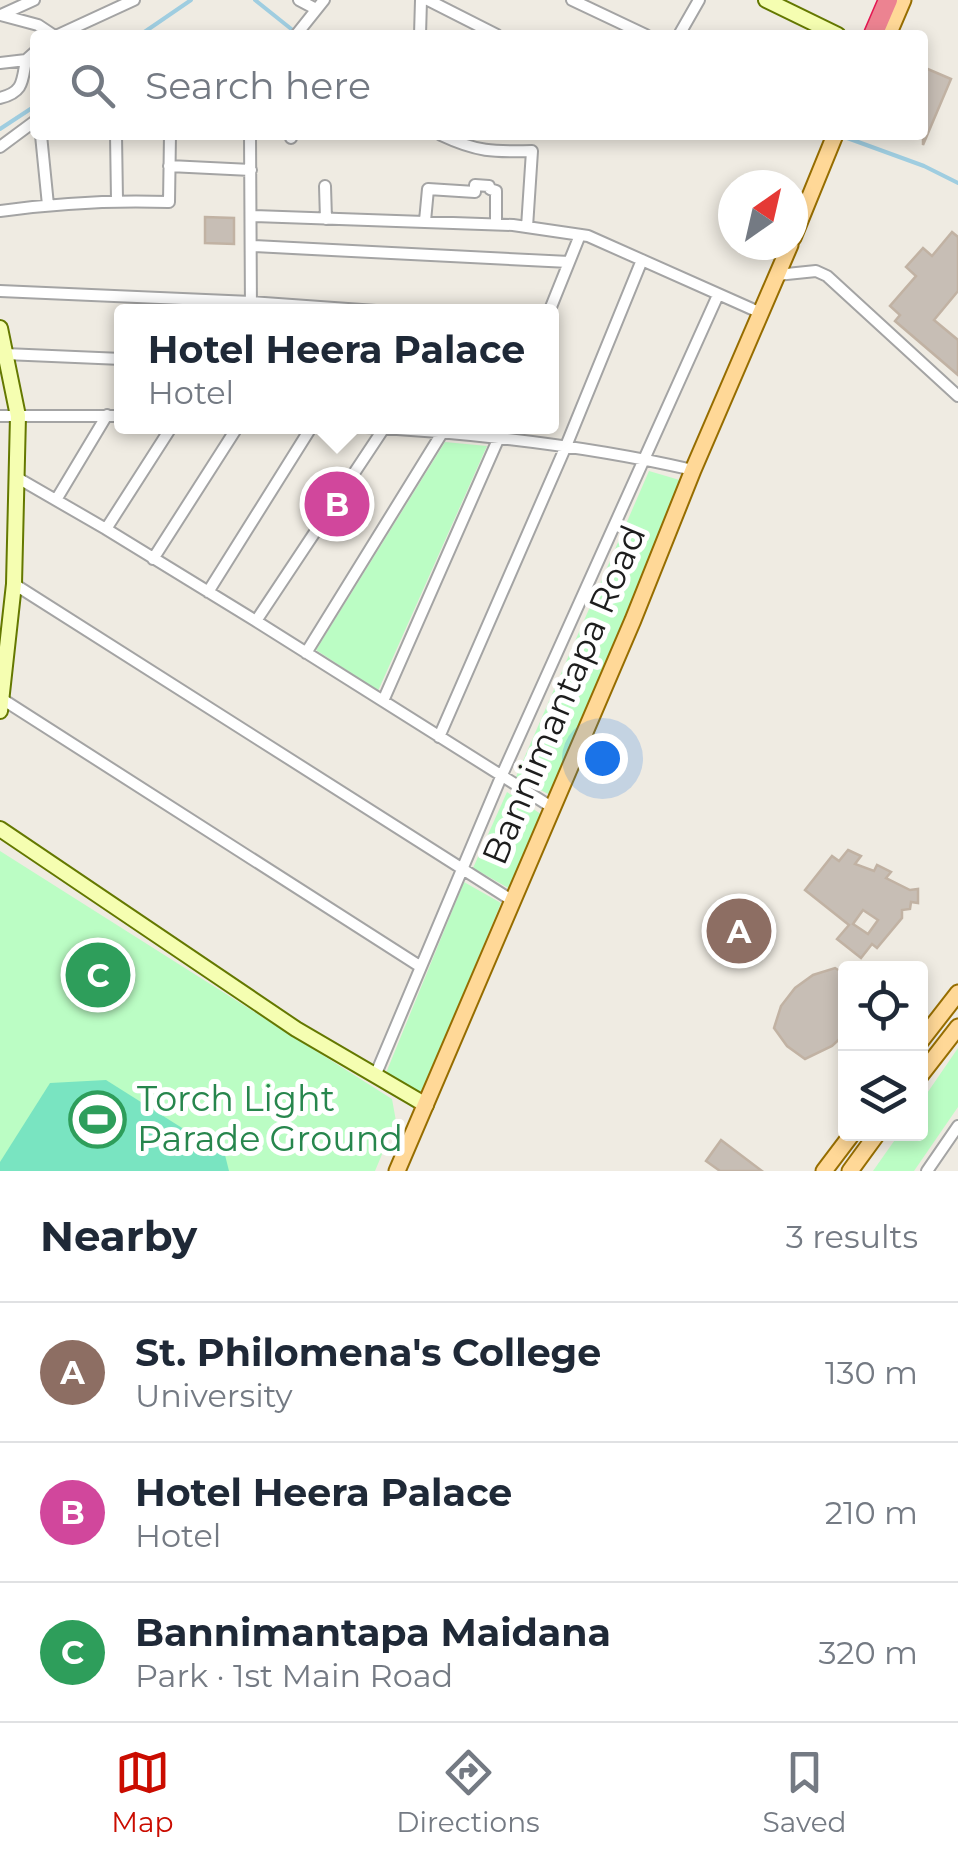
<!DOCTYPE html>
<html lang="en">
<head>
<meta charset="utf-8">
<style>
  body { margin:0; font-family:Montserrat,sans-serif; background:#f2f2f3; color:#1f2937 }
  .controls { position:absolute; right:30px; bottom:30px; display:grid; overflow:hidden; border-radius:10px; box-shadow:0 5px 15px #0003 }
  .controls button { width:90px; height:90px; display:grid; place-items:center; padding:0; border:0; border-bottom:2px solid #e0e1e3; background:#fff; color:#1f2937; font:50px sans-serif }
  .compass { position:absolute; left:718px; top:170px; width:90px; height:90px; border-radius:50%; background:#fff; box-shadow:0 5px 15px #0003; rotate:34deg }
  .you { position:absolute; left:602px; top:758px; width:35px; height:35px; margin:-25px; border:8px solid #fff; border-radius:50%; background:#1a73e8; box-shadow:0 0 0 15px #1a73e833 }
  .badge { display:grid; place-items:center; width:65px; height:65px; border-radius:50%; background:#ca0c00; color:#fff; font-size:32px; font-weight:700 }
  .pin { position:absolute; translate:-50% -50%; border:5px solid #fff; box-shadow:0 2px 10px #0006 }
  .popup { position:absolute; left:114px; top:304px; width:445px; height:130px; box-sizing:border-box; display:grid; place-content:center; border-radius:10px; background:#fff; filter:drop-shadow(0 2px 8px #0005); font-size:32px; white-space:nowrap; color:#747a83 }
  .popup b { font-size:38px; color:#1f2937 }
  .popup::after { content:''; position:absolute; left:50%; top:100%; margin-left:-20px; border:20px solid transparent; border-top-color:#fff }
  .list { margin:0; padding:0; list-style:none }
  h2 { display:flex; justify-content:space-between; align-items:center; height:130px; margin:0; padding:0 40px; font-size:42px }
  h2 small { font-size:32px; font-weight:400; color:#747a83 }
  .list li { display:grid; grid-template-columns:65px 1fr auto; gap:30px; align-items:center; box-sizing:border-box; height:140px; padding:0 40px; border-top:2px solid #e0e1e3 }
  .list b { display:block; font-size:38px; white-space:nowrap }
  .list p { margin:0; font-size:32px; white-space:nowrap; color:#747a83 }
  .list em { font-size:32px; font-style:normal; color:#747a83 }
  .icon { flex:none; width:55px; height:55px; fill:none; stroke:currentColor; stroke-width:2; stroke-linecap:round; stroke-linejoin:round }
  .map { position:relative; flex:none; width:958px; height:1171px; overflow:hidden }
  .search { position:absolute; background:#fff; box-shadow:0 5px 15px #0003; left:30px; right:30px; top:30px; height:110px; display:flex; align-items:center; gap:25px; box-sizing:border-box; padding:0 35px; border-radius:10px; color:#747a83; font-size:38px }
  .sheet { height:550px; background:#fff }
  nav { display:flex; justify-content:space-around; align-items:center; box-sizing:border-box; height:140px; border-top:2px solid #e0e1e3; background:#fff; font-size:28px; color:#747a83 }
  nav a { display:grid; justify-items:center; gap:5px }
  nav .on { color:#ca0c00 }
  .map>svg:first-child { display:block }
</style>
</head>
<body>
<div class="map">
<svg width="958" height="1171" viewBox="0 0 958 1171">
  <rect width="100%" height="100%" fill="#efebe2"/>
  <path fill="#bbfdc4" d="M445,442L487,446L378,691L316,650Z
    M649,471L683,481L550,795L516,777Z
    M507,792L541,814L510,889L473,868Z
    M0,851L392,1099L396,1121L375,1171H0Z
    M464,882L501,903L422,1093L386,1073Z
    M958,1048V1107L914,1171H873L899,1134H920L921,1102Z"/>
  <path fill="#79e4c1" d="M106,1080L225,1155L229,1171H0V1162L50,1083Z"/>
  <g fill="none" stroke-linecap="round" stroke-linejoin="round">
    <path stroke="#9fcde0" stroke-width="4" d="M255,0L295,32
      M140,35L191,0
      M0,129L35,106
      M839,135L924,166L958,183"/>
  </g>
  <path fill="#c7beb5" stroke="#c1b2a3" stroke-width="2.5" fill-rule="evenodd" d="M923,67L951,79L923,145Z
    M205,217L234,218V244L205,243Z
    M952,232L958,237V291L934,320L958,340V375L895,321L900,315L890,306L916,276L906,267L923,248L932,256Z
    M848,850L861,856L855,864L874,871L877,865L891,872L886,878L910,890L918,889V903L911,902L910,909L902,910V918L877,948L872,944L861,958L837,939L849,925L805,890L832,856L839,861ZM863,910L878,920L868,934L853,924Z
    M835,968L846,975V1033L832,1046L805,1059L787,1046L774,1028L781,1006L795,988L813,975Z
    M721,1140L762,1171H720L706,1161Z"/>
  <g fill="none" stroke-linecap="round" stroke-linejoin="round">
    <defs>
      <path id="street" d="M299,0L316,9
        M428,0L497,35
        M572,0L646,35
        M1,15L38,25L53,35
        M1,15L34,0
        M58,35L134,0
        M296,35L324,0
        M420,35L421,0
        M679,35L699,0
        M0,63L26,60L35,52
        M0,98C24,92 22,81 26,60
        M41,135L48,205
        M116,135L117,200
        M250,135L251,312
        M291,135V138
        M441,135C477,152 493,152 532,151L527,227
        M0,147L35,121
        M169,166L251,170
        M325,186L326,219
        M0,211C57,203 112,200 169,202L170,135
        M251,216L513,225L588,236L761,313
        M425,221L428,189L475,192V185L489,186L490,189L496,191V224
        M252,246L569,262
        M777,275L816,271L827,276L958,396
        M0,291L251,302L390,312
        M549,312L580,235
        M5,354L122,359
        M0,416H122
        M349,426C465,432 580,444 693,470
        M16,477L106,529L256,621L553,808
        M56,500L107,415
        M106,529L172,426
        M153,559L238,426
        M14,584L513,901
        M208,592L312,426
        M256,621L384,428
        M306,653L442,433
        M2,699L421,967
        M383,701L504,426
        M439,737L566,446L642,260
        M375,1076L501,777L718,295
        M927,1171L958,1126"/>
      <path id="secondary" d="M766,0L838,35
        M0,328L18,416L14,584L0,711
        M0,829L296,1029L426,1105"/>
      <path id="primary" d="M888,35L903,0
        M793,238L835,135
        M920,1042L958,993
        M920,1076L958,1027
        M397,1171L633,620L693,470L790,245
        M824,1171L852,1134
        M850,1171L877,1134"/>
      <path id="highway" d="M873,35L888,0"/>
    </defs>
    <use href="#street" stroke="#a4a4a4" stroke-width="14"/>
    <use href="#secondary" stroke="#647800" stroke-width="18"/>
    <use href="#primary" stroke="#966d00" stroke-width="19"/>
    <use href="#highway" stroke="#e41752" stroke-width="21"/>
    <use href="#street" stroke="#fff" stroke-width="10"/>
    <use href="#secondary" stroke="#f5feb1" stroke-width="14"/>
    <use href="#primary" stroke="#ffd897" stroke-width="15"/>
    <use href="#highway" stroke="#ec8391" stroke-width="18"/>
  </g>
  <defs>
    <symbol id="stadium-ring" viewBox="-11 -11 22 22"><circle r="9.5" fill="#fff" stroke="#2e9e5b" stroke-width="1.5"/><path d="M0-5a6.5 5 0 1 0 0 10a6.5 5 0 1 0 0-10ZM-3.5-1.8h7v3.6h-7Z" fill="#2e9e5b"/></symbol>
  </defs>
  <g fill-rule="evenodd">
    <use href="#stadium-ring" x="66" y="1088" width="63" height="63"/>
  </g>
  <g text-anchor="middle" stroke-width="10" stroke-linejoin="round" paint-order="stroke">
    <g font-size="35" fill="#1d1d1d" stroke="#fff">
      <text transform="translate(564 695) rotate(-67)" y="12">Bannimantapa Road</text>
    </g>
    <g font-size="35" fill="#27864d" stroke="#fff" text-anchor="start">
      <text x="137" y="1111">Torch Light<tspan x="137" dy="40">Parade Ground</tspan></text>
    </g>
  </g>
</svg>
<div class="controls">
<button><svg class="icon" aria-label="locate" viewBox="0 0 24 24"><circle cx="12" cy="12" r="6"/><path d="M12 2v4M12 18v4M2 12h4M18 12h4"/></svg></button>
<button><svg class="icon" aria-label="layers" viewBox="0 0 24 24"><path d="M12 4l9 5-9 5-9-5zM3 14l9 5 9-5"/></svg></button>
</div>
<svg class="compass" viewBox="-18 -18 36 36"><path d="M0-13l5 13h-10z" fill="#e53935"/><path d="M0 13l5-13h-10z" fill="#747a83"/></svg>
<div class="you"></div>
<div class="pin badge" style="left:739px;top:931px;background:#8d6e63">A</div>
<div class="pin badge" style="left:337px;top:504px;background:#d1479c">B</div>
<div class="popup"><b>Hotel Heera Palace</b>Hotel</div>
<div class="pin badge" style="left:98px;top:975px;background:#2e9e5b">C</div>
<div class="search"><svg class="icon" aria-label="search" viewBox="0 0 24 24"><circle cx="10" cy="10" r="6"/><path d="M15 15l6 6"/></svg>Search here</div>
</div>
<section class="sheet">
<h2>Nearby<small>3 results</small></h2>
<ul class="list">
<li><span class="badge" style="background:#8d6e63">A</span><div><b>St. Philomena's College</b><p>University</p></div><em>130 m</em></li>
<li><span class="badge" style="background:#d1479c">B</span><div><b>Hotel Heera Palace</b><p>Hotel</p></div><em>210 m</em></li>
<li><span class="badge" style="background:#2e9e5b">C</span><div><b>Bannimantapa Maidana</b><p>Park · 1st Main Road</p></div><em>320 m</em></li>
</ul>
</section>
<nav>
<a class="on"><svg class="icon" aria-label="map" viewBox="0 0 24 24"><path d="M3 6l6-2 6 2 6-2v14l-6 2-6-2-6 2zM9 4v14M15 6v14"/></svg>Map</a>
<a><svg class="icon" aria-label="directions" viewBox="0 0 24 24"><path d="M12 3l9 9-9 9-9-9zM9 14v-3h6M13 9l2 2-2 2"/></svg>Directions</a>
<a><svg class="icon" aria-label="saved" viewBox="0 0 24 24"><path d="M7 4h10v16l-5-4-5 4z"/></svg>Saved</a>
</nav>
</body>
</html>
